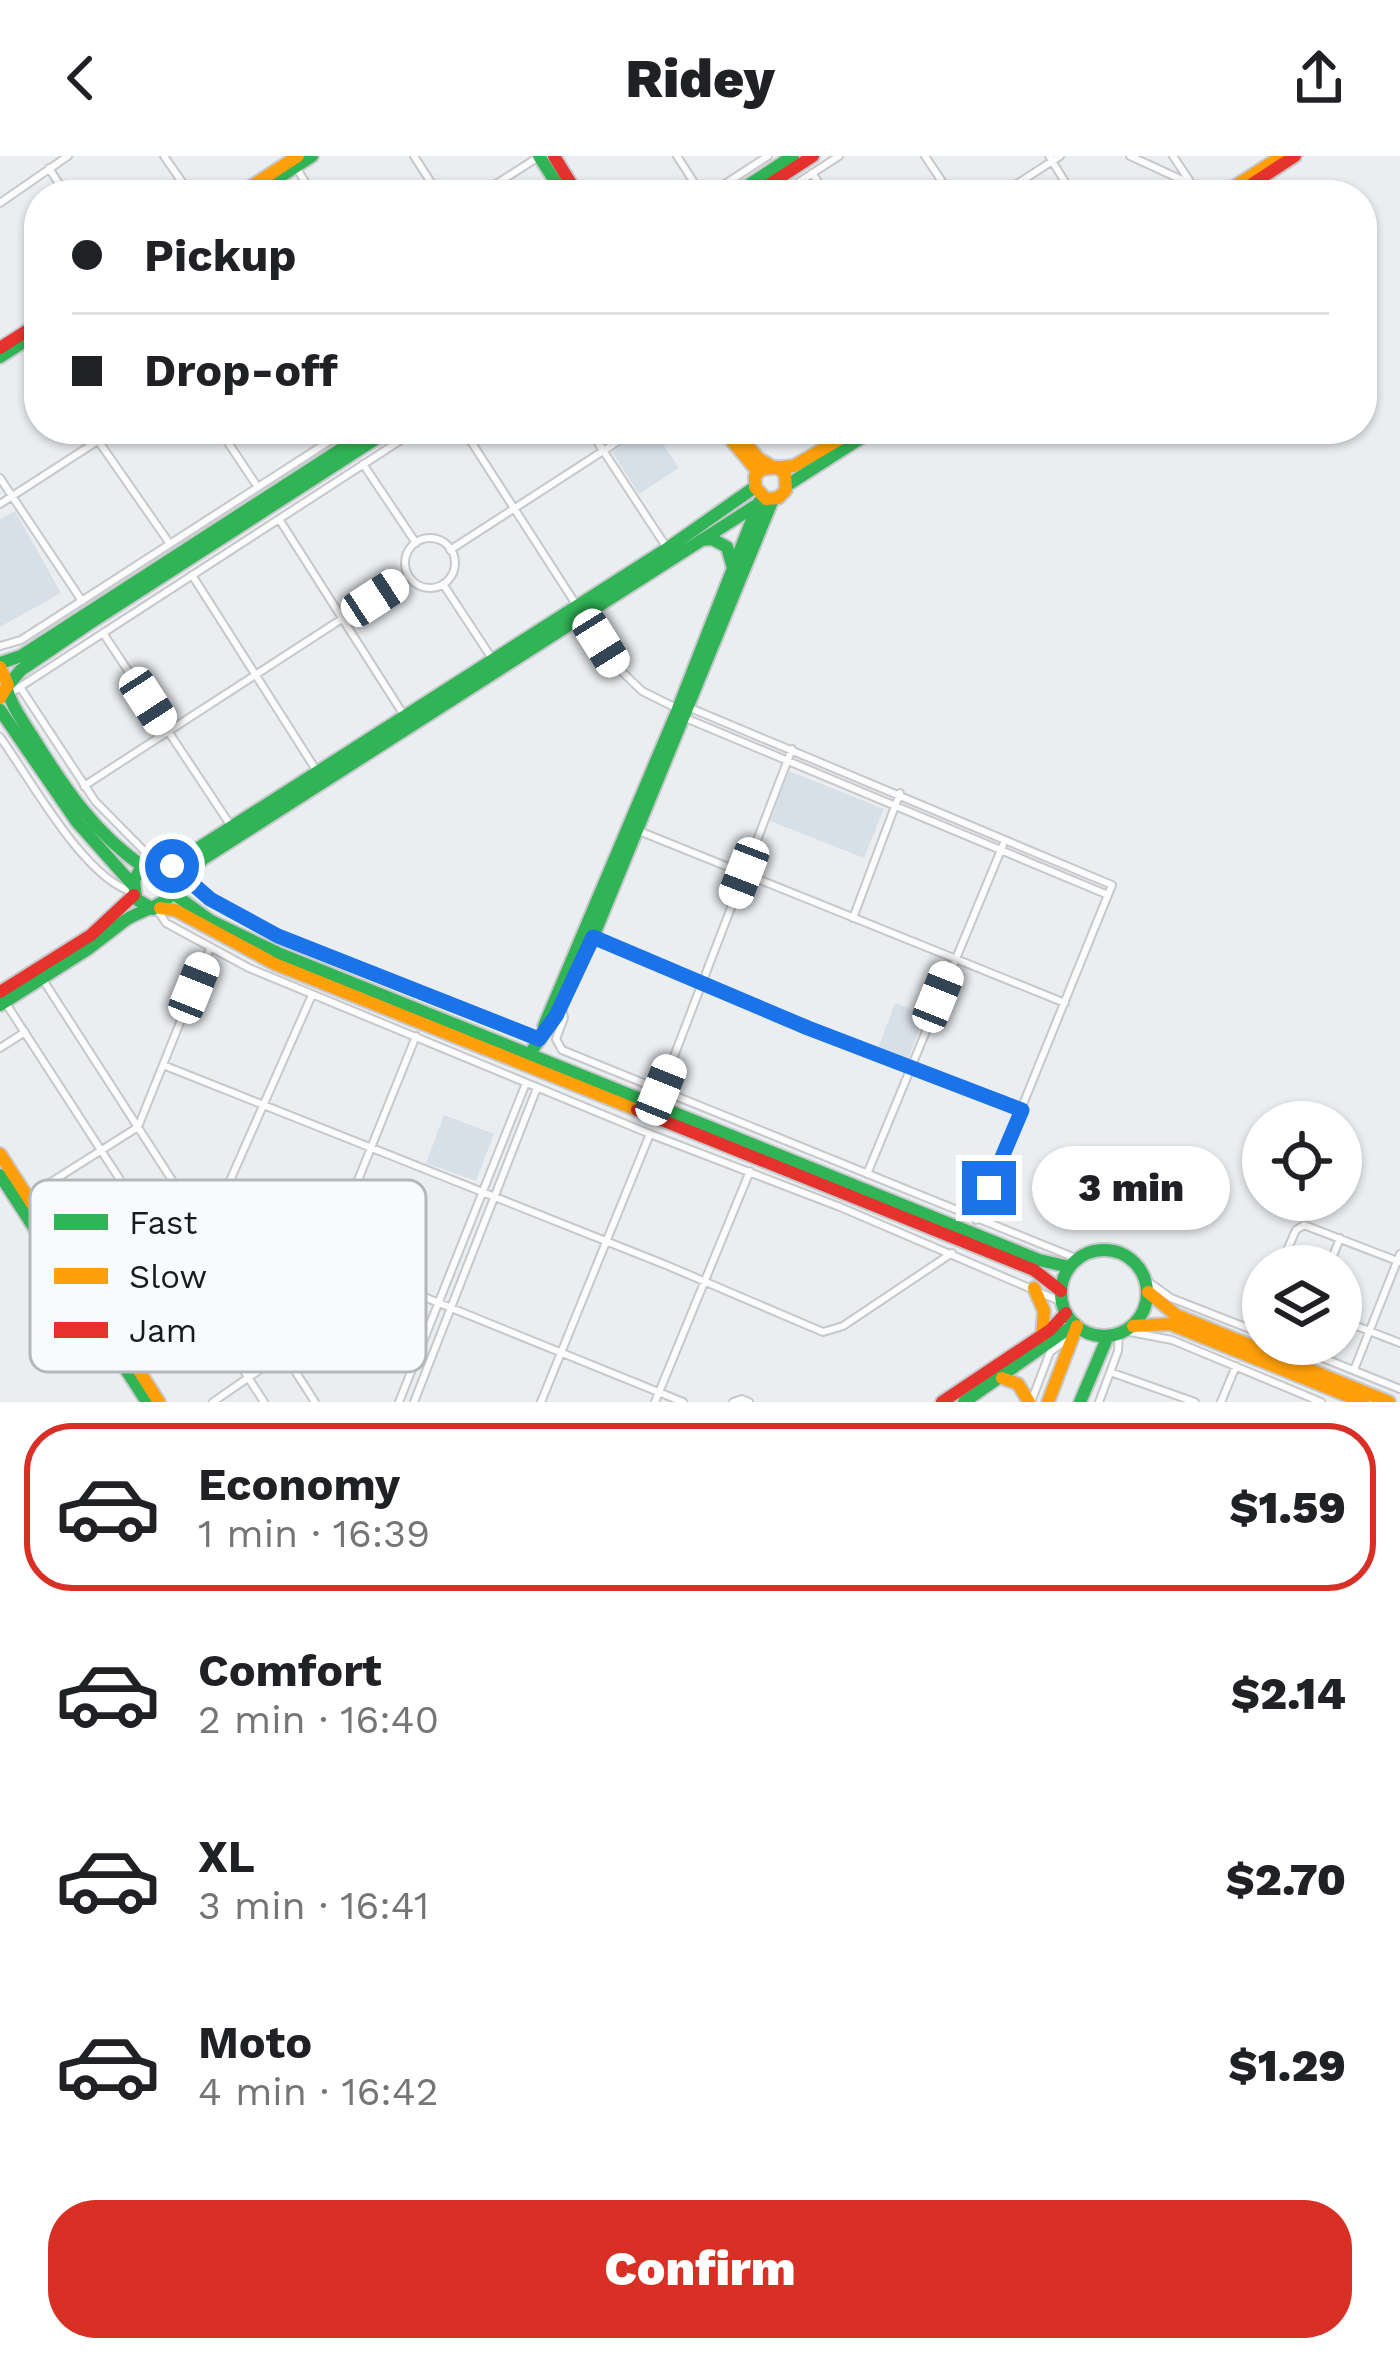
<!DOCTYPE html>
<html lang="en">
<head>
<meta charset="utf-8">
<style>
  :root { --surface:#fff; --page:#f6f6f6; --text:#202124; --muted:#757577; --line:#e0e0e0; --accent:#d93025 }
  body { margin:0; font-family:"Work Sans",sans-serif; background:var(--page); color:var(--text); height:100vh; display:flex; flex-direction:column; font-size:45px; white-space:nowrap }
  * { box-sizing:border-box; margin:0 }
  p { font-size:39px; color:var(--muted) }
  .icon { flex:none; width:66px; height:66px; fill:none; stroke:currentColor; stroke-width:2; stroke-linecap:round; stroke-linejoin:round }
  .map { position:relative; height:1246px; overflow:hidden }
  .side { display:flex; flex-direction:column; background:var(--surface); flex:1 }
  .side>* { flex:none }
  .banner { position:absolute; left:24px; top:24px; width:1353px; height:264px; border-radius:48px; box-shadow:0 3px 9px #0004; display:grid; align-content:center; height:264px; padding:0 48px; background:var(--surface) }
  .buttons { position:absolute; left:1242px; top:945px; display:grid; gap:24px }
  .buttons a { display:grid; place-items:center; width:120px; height:120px; border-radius:50%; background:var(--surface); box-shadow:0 3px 9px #0004; font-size:60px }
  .end { position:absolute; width:54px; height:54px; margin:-27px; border:15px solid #1a73e8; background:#fff; box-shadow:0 0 0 6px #fff }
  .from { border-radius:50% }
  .bubble { position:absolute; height:84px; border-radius:42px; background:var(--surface); box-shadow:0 3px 9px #0004; font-size:39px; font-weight:800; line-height:84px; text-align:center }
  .car { position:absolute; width:36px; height:72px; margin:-36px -18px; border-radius:15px; box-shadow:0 0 9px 3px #0007; background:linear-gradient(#fff 24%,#345 0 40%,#fff 0 76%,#345 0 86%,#fff 0) }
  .banner b { display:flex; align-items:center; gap:42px; height:114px; font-size:45px }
  .banner b+b { border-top:3px solid var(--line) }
  .banner i { width:30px; height:30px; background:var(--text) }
  ul { padding:21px 0 0; list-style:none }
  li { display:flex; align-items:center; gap:36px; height:168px; margin:0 24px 18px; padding:0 24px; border:6px solid transparent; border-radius:48px }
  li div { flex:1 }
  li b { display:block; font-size:45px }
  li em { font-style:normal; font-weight:800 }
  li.active { border-color:var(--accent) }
  li>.icon { width:108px; height:108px; stroke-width:1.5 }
  .action { display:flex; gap:24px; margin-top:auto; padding:24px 48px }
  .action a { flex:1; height:138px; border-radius:48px; background:var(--accent); color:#fff; font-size:48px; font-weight:800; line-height:138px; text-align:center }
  header { display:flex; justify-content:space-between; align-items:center; height:156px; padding:0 48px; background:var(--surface); font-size:54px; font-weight:800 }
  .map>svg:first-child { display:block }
  .built { fill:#d8e0e7 }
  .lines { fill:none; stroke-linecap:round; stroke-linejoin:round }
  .street-casing { stroke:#c6c8cb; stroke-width:10 }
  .fast-casing { stroke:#c6c8cb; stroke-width:16 }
  .slow-casing { stroke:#c6c8cb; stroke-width:16 }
  .jam-casing { stroke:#c6c8cb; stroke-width:16 }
  .street { stroke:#fcfcfd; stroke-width:6 }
  .fast { stroke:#30b455; stroke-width:12 }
  .slow { stroke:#ff9f0a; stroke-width:12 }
  .jam { stroke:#e5322d; stroke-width:12 }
  .route { stroke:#1a73e8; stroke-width:15 }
  .key { fill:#f8fbfe; stroke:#b5b8ba; stroke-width:3 }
  .key-label { font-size:33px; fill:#181a1c }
</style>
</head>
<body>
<header><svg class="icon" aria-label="back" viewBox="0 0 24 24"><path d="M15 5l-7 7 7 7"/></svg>Ridey<svg class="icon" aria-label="share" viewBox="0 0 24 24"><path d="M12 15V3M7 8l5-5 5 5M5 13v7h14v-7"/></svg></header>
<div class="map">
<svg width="1400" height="1246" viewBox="0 0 1400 1246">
  <rect width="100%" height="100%" fill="#ebeef1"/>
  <!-- built -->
  <path class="built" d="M649,273H653L679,312L639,338L612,296Z
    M15,355L61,437L0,471V363Z
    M789,615L884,653L864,702L770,665Z
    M895,847L925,859L908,903L878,892Z
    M444,959L494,978L476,1025L426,1007Z"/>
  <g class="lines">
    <!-- street casing -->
    <g class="street-casing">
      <path id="street" d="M164,0L191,39
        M414,0L439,39
        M677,0L702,39
        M925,0L951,39
        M1049,0L1073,39
        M1130,0L1191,28L1205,39
        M1173,0L1191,27
        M296,11L313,39
        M49,12L66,39
        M812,17L827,39
        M479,39L540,0
        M708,39L768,0
        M779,39L839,0
        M1000,39L1060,0
        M0,47L68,0
        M90,273L170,388
        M219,273L257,330
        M463,273L615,509L642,535L678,553
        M589,273L667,392
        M363,308L416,387
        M0,322L82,445
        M0,348L116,273
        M279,363L405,561
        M405 407a25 25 0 1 1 50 0a25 25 0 1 1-50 0Z
        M450,394L637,273
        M192,419L318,617
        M443,428L493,504
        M103,477L233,673
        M0,490L21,484L348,273
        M20,531L95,645L160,711
        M6,540L418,273
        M0,581C30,622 84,723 133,736
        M84,630L408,420
        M634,673L1065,847
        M172,710L210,743L278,780L540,883
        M156,752L166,767L249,812L650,978L840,1051L1062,1146
        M853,762L900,637
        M586,777L808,872L1021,954
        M36,813L315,1246
        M5,846L264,1246
        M562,852L564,862L556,883L562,894L1078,1103
        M0,892L25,876
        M163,909L666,1109L823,1176L843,1170L952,1097
        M661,934L792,593
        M867,1018L1003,689
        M18,1047L138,971L210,792
        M217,1057L683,1246
        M976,1064L1112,729L688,551L678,553L683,561L1108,739
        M1280,1110L1296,1074L1304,1069L1400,1106
        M1329,1110L1340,1082
        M1146,1124L1171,1142L1263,1178
        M102,1158L174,1106L213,1063L312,839
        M1341,1164L1400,1187
        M1125,1175L1172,1184L1321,1246
        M1255,1175L1263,1153
        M1288,1188L1400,1233
        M1354,1214L1400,1098
        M1110,1216L1195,1246
        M213,1246L290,1193L416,880
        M399,1246L526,927
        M414,1246L537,932
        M541,1246L650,978
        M655,1246L750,1015
        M733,1246L742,1243L749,1246
        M1031,1246L1050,1196L1073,1179
        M1099,1246L1118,1195L1119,1177
        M1221,1246L1236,1210"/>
    </g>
    <!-- fast casing -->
    <g class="fast-casing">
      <path id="fast" d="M539,0L564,39
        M252,39L312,0
        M733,39L793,0
        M0,201L39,176
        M789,328L875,273
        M701,384L712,383L727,391L733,412
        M0,507L21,500L372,273
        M8,529L21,514L90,467L391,273
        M7,533C12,551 24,567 34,583C65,633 96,679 145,712
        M0,554L77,666L133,729
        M164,714L668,392L755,331
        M175,732L203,703L766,343
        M174,738L211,765L278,797L1039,1104L1070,1111
        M0,849L88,793L127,763C145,753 163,750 176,734L173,723L152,712L140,714L134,724L136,743L153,753
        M544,870L676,558L759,346
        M529,899L556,859L593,781L773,343
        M0,1019L147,1246
        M1061 1137a43 43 0 1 1 86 0a43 43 0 1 1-86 0Z
        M964,1246L1075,1168
        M1080,1246L1108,1180"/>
    </g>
    <!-- slow casing -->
    <g class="slow-casing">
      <path id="slow" d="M238,39L298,0
        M1221,39L1282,0
        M722,273L758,316
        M734,273L759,303L771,310
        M777,311L785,318L786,334L778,342L766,343L755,331V320L762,313L794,310L857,273
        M0,511L8,529L0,542
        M160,752L175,754L275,808L637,954
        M0,998L159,1246
        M1034,1132L1044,1155L1042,1180
        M1148,1136L1176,1159L1389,1246
        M1133,1170L1170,1168L1363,1246
        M1002,1222L1018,1228L1029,1246
        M1048,1246L1077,1170"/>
    </g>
    <!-- jam casing -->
    <g class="jam-casing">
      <path id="jam" d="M554,0L578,39
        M753,39L813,0
        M1235,39L1295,0
        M0,192L39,167
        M0,836L91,779L134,739
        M637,954L1034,1114L1061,1135
        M942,1246L1050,1174L1066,1157"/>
    </g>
    <!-- street -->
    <use href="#street" class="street"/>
    <!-- fast -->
    <use href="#fast" class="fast"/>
    <!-- slow -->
    <use href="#slow" class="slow"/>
    <!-- jam -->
    <use href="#jam" class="jam"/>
  </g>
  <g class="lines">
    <!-- route -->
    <path class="route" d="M172,710L210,743L278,780L539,883L556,860L593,781L808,872L1022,954L989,1032"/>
  </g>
  <!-- legend -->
  <rect x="30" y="1024" width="396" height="192" rx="18" class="key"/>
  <rect x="54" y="1058" width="54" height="16" fill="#30b455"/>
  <rect x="54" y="1112" width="54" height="16" fill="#ff9f0a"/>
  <rect x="54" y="1166" width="54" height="16" fill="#e5322d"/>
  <g class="key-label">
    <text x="129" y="1078">Fast</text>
    <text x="129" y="1132">Slow</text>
    <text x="129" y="1186">Jam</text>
  </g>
</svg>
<div class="buttons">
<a><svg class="icon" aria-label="locate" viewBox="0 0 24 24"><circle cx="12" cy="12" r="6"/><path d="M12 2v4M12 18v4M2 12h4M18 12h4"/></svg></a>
<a><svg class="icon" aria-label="layers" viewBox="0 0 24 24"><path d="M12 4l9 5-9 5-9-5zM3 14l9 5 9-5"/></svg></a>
</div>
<i class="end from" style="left:172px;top:710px"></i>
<i class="end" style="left:989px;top:1032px"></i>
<div class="bubble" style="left:1032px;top:990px;width:198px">3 min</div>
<i class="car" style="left:375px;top:442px;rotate:57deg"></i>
<i class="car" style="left:601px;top:487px;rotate:148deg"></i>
<i class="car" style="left:148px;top:545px;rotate:147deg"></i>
<i class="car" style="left:744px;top:717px;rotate:201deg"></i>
<i class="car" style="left:194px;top:832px;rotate:22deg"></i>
<i class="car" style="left:938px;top:841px;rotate:22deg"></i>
<i class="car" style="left:661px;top:934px;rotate:22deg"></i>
<div class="banner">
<b><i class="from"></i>Pickup</b>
<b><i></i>Drop-off</b>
</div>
</div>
<section class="side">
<ul>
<li class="active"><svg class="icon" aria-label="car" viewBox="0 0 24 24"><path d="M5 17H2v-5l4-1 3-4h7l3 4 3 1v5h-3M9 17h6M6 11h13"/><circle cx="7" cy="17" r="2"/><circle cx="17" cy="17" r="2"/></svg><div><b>Economy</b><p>1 min · 16:39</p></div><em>$1.59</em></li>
<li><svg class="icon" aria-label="car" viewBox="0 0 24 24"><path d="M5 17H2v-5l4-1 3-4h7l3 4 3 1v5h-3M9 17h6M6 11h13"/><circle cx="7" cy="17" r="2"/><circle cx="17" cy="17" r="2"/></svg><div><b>Comfort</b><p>2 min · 16:40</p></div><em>$2.14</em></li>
<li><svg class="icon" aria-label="car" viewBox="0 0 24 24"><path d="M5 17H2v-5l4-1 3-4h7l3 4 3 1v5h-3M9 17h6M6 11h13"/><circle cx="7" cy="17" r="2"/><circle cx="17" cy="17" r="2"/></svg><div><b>XL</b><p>3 min · 16:41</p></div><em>$2.70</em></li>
<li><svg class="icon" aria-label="car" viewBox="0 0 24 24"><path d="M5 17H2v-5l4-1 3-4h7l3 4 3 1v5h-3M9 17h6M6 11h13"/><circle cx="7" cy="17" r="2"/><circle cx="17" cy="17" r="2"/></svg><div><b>Moto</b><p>4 min · 16:42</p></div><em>$1.29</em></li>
</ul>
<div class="action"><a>Confirm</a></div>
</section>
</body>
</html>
